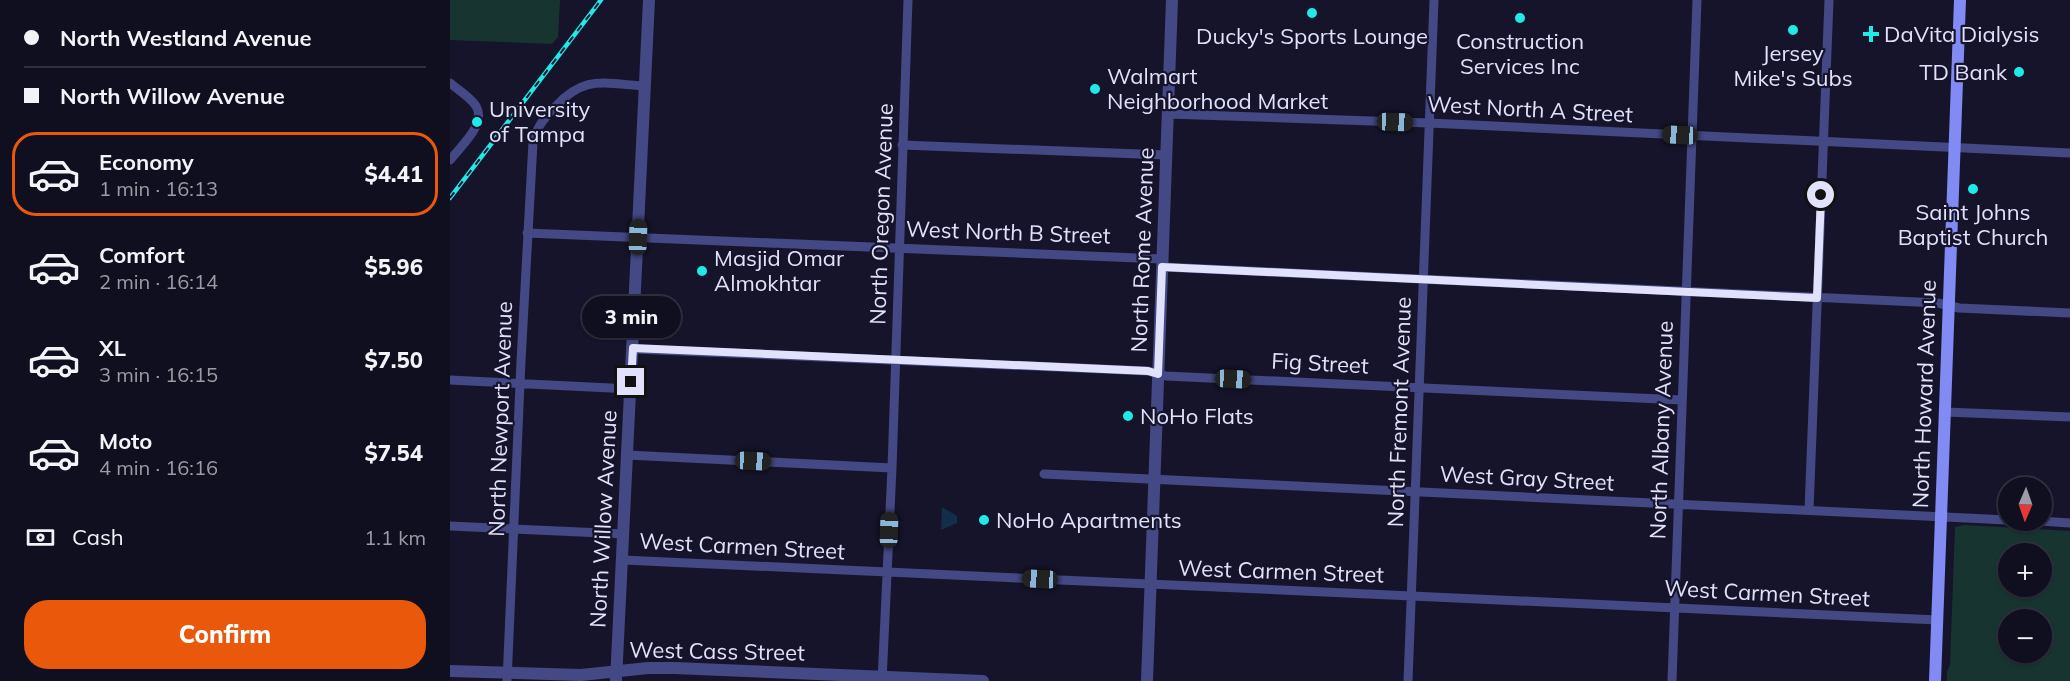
<!DOCTYPE html>
<html lang="en">
<head>
<meta charset="utf-8">
<style>
  :root { --surface:#100f20; --page:#1e1d2d; --text:#f1f3f6; --muted:#9c9ca5; --line:#302f3e; --accent:#ea580c }
  body { margin:0; font-family:Mulish,sans-serif; background:var(--page); color:var(--text); height:100vh; display:flex; flex-direction:column; font-size:22px; white-space:nowrap }
  * { box-sizing:border-box; margin:0 }
  p { font-size:20px; color:var(--muted) }
  .icon { flex:none; width:33px; height:33px; fill:none; stroke:currentColor; stroke-width:2; stroke-linecap:round; stroke-linejoin:round }
  .map { position:relative; flex:1; overflow:hidden }
  .sheet { display:flex; flex-direction:column; background:var(--surface); width:450px }
  .sheet>* { flex:none }
  .hud { display:grid; align-content:center; height:132px; padding:0 24px; background:var(--surface) }
  .needle { width:39px; rotate:182deg }
  .buttons { position:absolute; left:1548px; top:477px; display:grid; gap:12px }
  .buttons a { display:grid; place-items:center; width:54px; height:54px; border-radius:50%; background:var(--surface); box-shadow:0 2px 4px #0004,0 0 0 2px var(--line); font-size:30px }
  .end { position:absolute; width:27px; height:27px; margin:-14px; border:8px solid #e1e1fc; background:#111; box-shadow:0 0 0 3px #111 }
  .from { border-radius:50% }
  .bubble { position:absolute; height:42px; border-radius:21px; background:var(--surface); box-shadow:0 2px 4px #0004,0 0 0 2px var(--line); font-size:20px; font-weight:800; line-height:42px; text-align:center }
  .car { position:absolute; width:18px; height:36px; margin:-18px -9px; border-radius:8px; box-shadow:0 0 4px 2px #0007; background:linear-gradient(#222 24%,#8ab4d8 0 40%,#222 0 76%,#8ab4d8 0 86%,#222 0) }
  .hud b { display:flex; align-items:center; gap:21px; height:57px; font-size:22px }
  .hud b+b { border-top:2px solid var(--line) }
  .hud i { width:15px; height:15px; background:var(--text) }
  ul { padding:0; list-style:none }
  li { display:flex; align-items:center; gap:18px; height:84px; margin:0 12px 9px; padding:0 12px; border:3px solid transparent; border-radius:24px }
  li div { flex:1 }
  li b { display:block; font-size:22px }
  li em { font-style:normal; font-weight:800 }
  li.on { border-color:var(--accent) }
  li>.icon { width:54px; height:54px; stroke-width:1.5 }
  .pay { display:flex; align-items:center; gap:15px; height:66px; padding:0 24px; font-size:22px }
  .pay p { margin-inline-start:auto }
  .button { display:flex; gap:12px; margin-top:auto; padding:12px 24px }
  .button a { flex:1; height:69px; border-radius:24px; background:var(--accent); color:#fff; font-size:24px; font-weight:800; line-height:69px; text-align:center }
  main { display:flex; flex:1; min-height:0 }
  .map>svg:first-child { display:block }
  .green { fill:#183430; fill-rule:evenodd }
  .water { fill:#132e4a }
  .lines { fill:none; stroke-linecap:round; stroke-linejoin:round }
  .minor { stroke:#444985; stroke-width:9 }
  .tertiary { stroke:#444985; stroke-width:12 }
  .secondary { stroke:#818bf3; stroke-width:12 }
  .rail-casing { stroke:#1feae8; stroke-width:4.5 }
  .rail { stroke:#16142b; stroke-width:2; stroke-dasharray:7; stroke-linecap:butt }
  .route { stroke:#e1e1fc; stroke-width:8 }
  .poi-dot { fill:#1feae8; stroke:#16142b; stroke-width:2 }
  .labels { text-anchor:middle; stroke-width:4.5; stroke-linejoin:round; paint-order:stroke }
  .poi-label { font-size:22px; fill:#e1e1fc; stroke:#16142b; text-anchor:start }
  .street-label { font-size:22px; fill:#e1e1fc; stroke:#16142b }
</style>
</head>
<body>
<main>
<section class="sheet">
<div class="hud">
<b><i class="from"></i>North Westland Avenue</b>
<b><i></i>North Willow Avenue</b>
</div>
<ul>
<li class="on"><svg class="icon" aria-label="car" viewBox="0 0 24 24"><path d="M5 17H2v-5l4-1 3-4h7l3 4 3 1v5h-3M9 17h6M6 11h13"/><circle cx="7" cy="17" r="2"/><circle cx="17" cy="17" r="2"/></svg><div><b>Economy</b><p>1 min · 16:13</p></div><em>$4.41</em></li>
<li><svg class="icon" aria-label="car" viewBox="0 0 24 24"><path d="M5 17H2v-5l4-1 3-4h7l3 4 3 1v5h-3M9 17h6M6 11h13"/><circle cx="7" cy="17" r="2"/><circle cx="17" cy="17" r="2"/></svg><div><b>Comfort</b><p>2 min · 16:14</p></div><em>$5.96</em></li>
<li><svg class="icon" aria-label="car" viewBox="0 0 24 24"><path d="M5 17H2v-5l4-1 3-4h7l3 4 3 1v5h-3M9 17h6M6 11h13"/><circle cx="7" cy="17" r="2"/><circle cx="17" cy="17" r="2"/></svg><div><b>XL</b><p>3 min · 16:15</p></div><em>$7.50</em></li>
<li><svg class="icon" aria-label="car" viewBox="0 0 24 24"><path d="M5 17H2v-5l4-1 3-4h7l3 4 3 1v5h-3M9 17h6M6 11h13"/><circle cx="7" cy="17" r="2"/><circle cx="17" cy="17" r="2"/></svg><div><b>Moto</b><p>4 min · 16:16</p></div><em>$7.54</em></li>
</ul>
<div class="pay"><svg class="icon" aria-label="cash" viewBox="0 0 24 24"><path d="M3 7h18v10H3z"/><circle cx="12" cy="12" r="2"/></svg>Cash<p>1.1 km</p></div>
<div class="button"><a>Confirm</a></div>
</section>
<div class="map">
<svg width="1620" height="681" viewBox="0 0 1620 681">
  <rect width="100%" height="100%" fill="#16142b"/>
  <!-- green -->
  <path class="green" d="M0,0H110L108,37L102,44L0,40Z
    M1514,525L1620,531V681H1497V672L1500,665L1505,527ZM1558,554H1592V586H1558ZM1558,620H1592V652H1558Z"/>
  <!-- water -->
  <path class="water" d="M492,507L507,516V523L491,530Z"/>
  <g class="lines">
    <!-- minor -->
    <path class="minor" d="M0,83C8,90 20,97 26,106C37,124 10,147 0,160
      M718,114L979,123L1620,153
      M452,145L716,155
      M77,233L712,259
      M712,267L1488,303L1509,308L1620,313
      M183,349L698,371L716,376L1232,400
      M0,380L181,389
      M1495,412L1620,417
      M177,455L442,468
      M594,474L1558,520
      M1359,510L1379,0
      M1576,520L1620,523
      M0,526L174,534
      M173,560L1488,620
      M57,681L71,361L83,142C88,125 93,120 105,107C135,74 154,84 195,86
      M432,681L442,468L458,0
      M958,681L984,0
      M1222,681L1247,0"/>
    <!-- tertiary -->
    <path class="tertiary" d="M0,671L131,675L198,668H225L533,681
      M166,681L199,0
      M697,681L722,0"/>
    <!-- secondary -->
    <path class="secondary" d="M1485,681L1510,0"/>
    <!-- rail casing -->
    <g class="rail-casing">
      <path id="rail" d="M0,198L151,0"/>
    </g>
    <!-- rail -->
    <use href="#rail" class="rail"/>
  </g>
  <g class="lines">
    <!-- route -->
    <path class="route" d="M181,382L183,348L698,371L708,374L712,267L1367,298L1371,195"/>
  </g>
  <!-- markers -->
  <g class="poi-dot">
    <circle cx="862" cy="13" r="6"/>
    <circle cx="1070" cy="18" r="6"/>
    <circle cx="1343" cy="30" r="6"/>
    <path d="M1418 25h6v6h6v6h-6v6h-6v-6h-6v-6h6z"/>
    <circle cx="1569" cy="72" r="6"/>
    <circle cx="645" cy="89" r="6"/>
    <circle cx="27" cy="122" r="6"/>
    <circle cx="1523" cy="189" r="6"/>
    <circle cx="252" cy="271" r="6"/>
    <circle cx="678" cy="416" r="6"/>
    <circle cx="534" cy="520" r="6"/>
  </g>
  <g class="labels">
    <!-- poi labels -->
    <g class="poi-label">
      <text x="1434" y="42">DaVita Dialysis</text>
      <text x="862" y="44" text-anchor="middle">Ducky's Sports Lounge</text>
      <text x="1070" y="49" text-anchor="middle">Construction<tspan x="1070" dy="25">Services Inc</tspan></text>
      <text x="1343" y="61" text-anchor="middle">Jersey<tspan x="1343" dy="25">Mike's Subs</tspan></text>
      <text x="1557" y="80" text-anchor="end">TD Bank</text>
      <text x="657" y="84">Walmart<tspan x="657" dy="25">Neighborhood Market</tspan></text>
      <text x="39" y="117">University<tspan x="39" dy="25">of Tampa</tspan></text>
      <text x="1523" y="220" text-anchor="middle">Saint Johns<tspan x="1523" dy="25">Baptist Church</tspan></text>
      <text x="264" y="266">Masjid Omar<tspan x="264" dy="25">Almokhtar</tspan></text>
      <text x="690" y="424">NoHo Flats</text>
      <text x="546" y="528">NoHo Apartments</text>
    </g>
    <!-- street labels -->
    <g class="street-label">
      <text transform="translate(1080 109) rotate(3)" y="8">West North A Street</text>
      <text transform="translate(431 214) rotate(-88)" y="8">North Oregon Avenue</text>
      <text transform="translate(558 232) rotate(2)" y="8">West North B Street</text>
      <text transform="translate(692 250) rotate(-88)" y="8">North Rome Avenue</text>
      <text transform="translate(870 363) rotate(3)" y="8">Fig Street</text>
      <text transform="translate(1474 394) rotate(-88)" y="8">North Howard Avenue</text>
      <text transform="translate(949 412) rotate(-88)" y="8">North Fremont Avenue</text>
      <text transform="translate(50 419) rotate(-88)" y="8">North Newport Avenue</text>
      <text transform="translate(1211 430) rotate(-88)" y="8">North Albany Avenue</text>
      <text transform="translate(1077 478) rotate(3)" y="8">West Gray Street</text>
      <text transform="translate(153 519) rotate(-87)" y="8">North Willow Avenue</text>
      <text transform="translate(292 546) rotate(3)" y="8">West Carmen Street</text>
      <text transform="translate(831 571) rotate(2)" y="8">West Carmen Street</text>
      <text transform="translate(1317 593) rotate(3)" y="8">West Carmen Street</text>
      <text transform="translate(267 651) rotate(1)" y="8">West Cass Street</text>
    </g>
  </g>
</svg>
<div class="buttons">
<a><svg class="needle" viewBox="-14 -14 28 28"><path d="M0-13l5 13h-10z" fill="#e53935"/><path d="M0 13l5-13h-10z" fill="#9c9ca5"/></svg></a>
<a>+</a>
<a>−</a>
</div>
<i class="end from" style="left:1371px;top:195px"></i>
<i class="end" style="left:181px;top:382px"></i>
<div class="bubble" style="left:132px;top:296px;width:99px">3 min</div>
<i class="car" style="left:945px;top:122px;rotate:92deg"></i>
<i class="car" style="left:1230px;top:135px;rotate:273deg"></i>
<i class="car" style="left:188px;top:237px;rotate:2deg"></i>
<i class="car" style="left:783px;top:379px;rotate:93deg"></i>
<i class="car" style="left:303px;top:461px;rotate:93deg"></i>
<i class="car" style="left:439px;top:530px;rotate:2deg"></i>
<i class="car" style="left:590px;top:579px;rotate:273deg"></i>
</div>
</main>
</body>
</html>
